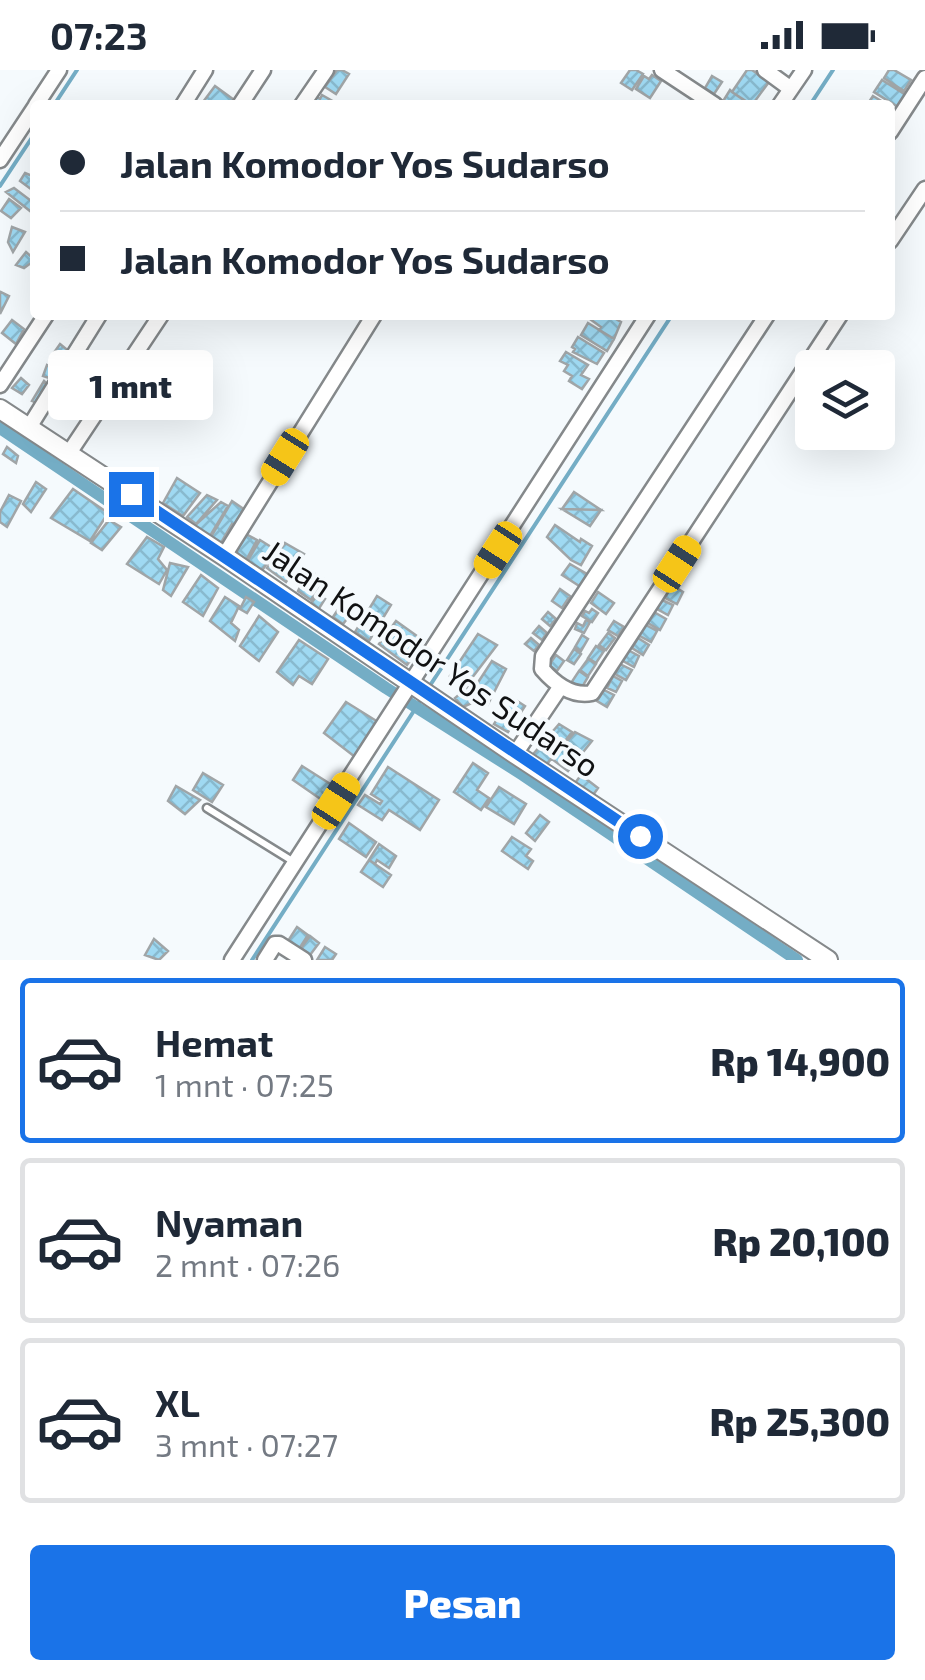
<!DOCTYPE html>
<html lang="id">
<head>
<meta charset="utf-8">
<style>
  :root { --surface:#fff; --page:#f6f6f7; --text:#1f2937; --muted:#747a83; --line:#e0e1e3; --accent:#1a73e8 }
  body { margin:0; font-family:"Exo 2",sans-serif; background:var(--page); color:var(--text); height:100vh; display:flex; flex-direction:column; font-size:38px; white-space:nowrap }
  * { box-sizing:border-box; margin:0 }
  p { font-size:32px; color:var(--muted) }
  .icon { flex:none; width:55px; height:55px; fill:none; stroke:currentColor; stroke-width:2; stroke-linecap:round; stroke-linejoin:round }
  .map { position:relative; height:890px; overflow:hidden }
  .sheet { display:flex; flex-direction:column; background:var(--surface); flex:1 }
  .sheet>* { flex:none }
  .guide { position:absolute; left:30px; top:30px; width:865px; height:220px; border-radius:10px; box-shadow:0 10px 40px #0002; display:grid; align-content:center; height:220px; padding:0 30px; background:var(--surface) }
  .controls { position:absolute; left:795px; top:280px; display:grid; gap:20px }
  .controls a { display:grid; place-items:center; width:100px; height:100px; border-radius:10px; background:var(--surface); box-shadow:0 10px 40px #0002; font-size:50px }
  .end { position:absolute; width:45px; height:45px; margin:-22px; border:12px solid #1a73e8; background:#fff; box-shadow:0 0 0 5px #fff }
  .from { border-radius:50% }
  .bubble { position:absolute; height:70px; border-radius:10px; background:var(--surface); box-shadow:0 10px 40px #0002; font-size:32px; font-weight:800; line-height:70px; text-align:center }
  .car { position:absolute; width:30px; height:60px; margin:-30px -15px; border-radius:12px; box-shadow:0 0 8px 2px #0007; background:linear-gradient(#f5c518 24%,#345 0 40%,#f5c518 0 76%,#345 0 86%,#f5c518 0) }
  .guide b { display:flex; align-items:center; gap:35px; height:95px; font-size:38px }
  .guide b+b { border-top:2px solid var(--line) }
  .guide i { width:25px; height:25px; background:var(--text) }
  ul { padding:18px 0 0; list-style:none }
  li { display:flex; align-items:center; gap:30px; height:165px; margin:0 20px 15px; padding:0 10px; border:5px solid var(--line); border-radius:10px }
  li div { flex:1 }
  li b { display:block; font-size:38px }
  li em { font-style:normal; font-weight:800 }
  li.on { border-color:var(--accent) }
  li>.icon { width:90px; height:90px; stroke-width:1.5 }
  .cta { display:flex; gap:20px; margin-top:auto; padding:20px 30px }
  .cta a { flex:1; height:115px; border-radius:10px; background:var(--accent); color:#fff; font-size:40px; font-weight:800; line-height:115px; text-align:center }
  .status { display:flex; justify-content:space-between; align-items:center; height:70px; padding:0 50px; background:var(--surface); direction:ltr }
  .status svg { height:28px; fill:currentColor }
  .map>svg:first-child { display:block }
  .lines { fill:none; stroke-linecap:round; stroke-linejoin:round }
  .stream { stroke:#74adc5; stroke-width:4 }
  .canal { stroke:#74adc5; stroke-width:12 }
  .building { fill:url(#building-cross-hatch); stroke:#a0a5a7; stroke-width:2.5 }
  .service-casing { stroke:#85898b; stroke-width:11 }
  .minor-casing { stroke:#85898b; stroke-width:19 }
  .tertiary-casing { stroke:#85898b; stroke-width:22 }
  .service { stroke:#fff; stroke-width:6 }
  .minor { stroke:#fff; stroke-width:14 }
  .tertiary { stroke:#fff; stroke-width:18 }
  .route { stroke:#1a73e8; stroke-width:12 }
  .labels { text-anchor:middle; stroke-width:8; stroke-linejoin:round; paint-order:stroke }
  .street-label { font-size:32px; fill:#101112; stroke:#f5fafd }
</style>
</head>
<body>
<div class="status"><b>07:23</b><svg viewBox="0 0 49 12"><path d="M0 12V9h3v3zM5 12V6h3v6zM10 12V3h3v9zM15 12V0h3v12zM26 1h20v11H26zM47 4h2v5h-2z"/></svg></div>
<div class="map">
<svg width="925" height="890" viewBox="0 0 925 890">
  <defs>
    <pattern id="building-cross-hatch" width="8" height="8" patternUnits="userSpaceOnUse" patternTransform="scale(2.5)"><rect width="8" height="8" fill="#9fd9f2"/><path d="M0 0l8 8M0 8l8-8" fill="none" stroke="#88b9ce"/></pattern>
  </defs>
  <rect width="100%" height="100%" fill="#f5fafd"/>
  <g class="lines">
    <!-- stream -->
    <path class="stream" d="M54,35L77,0
      M810,35L833,0
      M0,116L35,63
      M429,617L672,245
      M252,890L421,630"/>
    <!-- canal -->
    <path class="canal" d="M0,358L386,618L523,705L797,890"/>
  </g>
  <!-- building -->
  <path class="building" d="M337,0H342L349,4L336,24L325,17Z
    M630,0H636L643,4L632,20L621,13Z
    M747,0H752L769,12L752,35L732,22Z
    M889,0H894L911,10L904,21L884,8Z
    M652,5L661,11L650,28L636,19L644,6L649,9Z
    M712,6L722,12L714,24L705,18Z
    M882,10L906,25L898,37L874,22Z
    M215,16L237,32L235,35H209L203,32Z
    M730,20L732,22L751,35H725L722,33Z
    M322,25L336,33L334,35H312L317,27L320,29Z
    M873,26L888,35H867Z
    M25,103L35,107V122L20,111Z
    M14,118L34,133L30,141L6,122Z
    M9,129L21,138L11,148L1,141Z
    M12,157L25,162L13,182L8,172Z
    M26,182L35,190L24,198L16,195Z
    M1,222L9,226L0,244V224Z
    M592,245H609L621,252L614,269L599,260L601,257L590,249Z
    M12,250L24,259L16,274L2,263Z
    M588,253L614,269L607,281L581,265Z
    M578,267L604,283L597,294L573,282L575,279L572,277Z
    M60,274L71,283L66,290L53,284Z
    M566,282L588,295L581,305L589,309L582,319L569,311L572,306L564,301L568,295L560,291Z
    M47,295L58,301L52,309L43,306Z
    M21,308L29,315L22,324L12,318Z
    M44,311L50,317L39,334L32,331Z
    M7,377L18,386L16,393L3,384Z
    M177,408L200,423L183,446L163,433Z
    M36,412L46,419L31,442L23,434Z
    M73,419L108,443L90,471L51,448Z
    M574,422L601,440L562,439Z
    M9,425L21,431L7,457L0,452V442Z
    M207,425L217,430L196,454L187,447Z
    M232,431L248,442L239,458L232,454L218,478L208,472Z
    M221,432L228,436L207,471L192,458Z
    M562,439L601,440L590,456Z
    M109,450L121,457L102,480L91,473Z
    M555,455L580,472L581,469L592,476L581,495L571,490L547,467Z
    M244,463L257,470L244,494L231,485Z
    M147,467L164,477L158,489L167,500L159,514L127,494Z
    M260,470L276,480L261,502L247,492Z
    M285,473L304,484L286,512L267,498Z
    M170,493L188,497L171,526L163,520Z
    M570,494L592,507L584,519L562,505Z
    M308,500L324,509L311,530L298,521Z
    M201,505L218,518L203,546L183,532Z
    M672,515L683,522L677,534L665,528Z
    M560,519L570,526L562,538L552,531Z
    M598,522L614,533L606,544L591,533Z
    M318,525L325,529L318,540L311,533Z
    M377,526L391,535L369,571L355,562Z
    M225,527L239,536L231,553L239,560L235,571L210,551Z
    M246,527L254,532L247,543L240,539Z
    M662,530L673,535L668,545L657,539Z
    M339,538L350,545L343,554L333,547Z
    M592,539L598,543L592,552L582,546L585,541L589,543Z
    M548,542L556,549L550,556L542,549Z
    M654,542L666,549L660,560L648,553Z
    M259,546L278,562L259,591L240,576Z
    M586,550L590,552L584,563L575,559L577,553L583,556Z
    M396,551L424,571L407,595L379,574Z
    M614,551L624,557L618,566L608,560Z
    M644,554L657,561L651,572L638,565Z
    M539,556L547,563L542,570L533,563Z
    M608,563L615,568L606,580L599,575Z
    M478,564L497,575L465,617L450,606Z
    M582,565L588,569L581,581L575,577Z
    M531,568L539,575L534,581L525,574Z
    M638,568L649,575L643,585L632,578Z
    M299,570L328,589L312,614L299,606L293,615L277,602Z
    M596,576L604,581L596,593L588,588Z
    M574,579L581,584L574,594L567,590Z
    M628,580L639,586L634,597L623,591Z
    M556,585L564,591L557,601L549,595Z
    M588,589L596,594L588,606L580,600Z
    M492,591L506,599L488,634L475,617Z
    M620,594L632,600L626,610L615,604Z
    M579,601L588,607L581,619L571,613Z
    M613,606L622,611L616,622L607,618Z
    M470,615L481,629L463,637L455,628Z
    M604,620L614,625L607,637L597,631Z
    M511,627L525,636L508,662L494,654Z
    M346,632L383,655L359,690L324,663Z
    M559,654L572,662L544,698L529,689Z
    M575,662L592,671L568,701L552,689Z
    M473,693L488,703L477,720L489,728L481,740L454,722Z
    M302,696L332,715L322,730L293,710Z
    M388,697L439,730L420,760L389,740L382,750L358,735L365,725L380,734L382,731L371,724Z
    M203,703L223,715L212,732L193,720Z
    M581,705L598,718L591,728L573,716Z
    M176,716L200,730L185,744L168,731Z
    M499,717L526,734L514,754L486,737Z
    M540,745L549,752L535,771L526,763Z
    M349,753L376,772L366,787L339,769Z
    M512,767L531,779L526,786L533,791L528,799L502,781Z
    M379,774L396,786L389,798L377,790L375,794L369,790Z
    M369,790L391,805L383,817L361,802Z
    M297,857L308,865L299,879L288,871Z
    M310,866L319,873L310,885L301,878Z
    M154,869L168,881L159,890L145,885Z
    M325,877L336,884L332,890H317Z"/>
  <g class="lines">
    <!-- service casing -->
    <g class="service-casing">
      <path id="service" d="M207,738L294,792"/>
    </g>
    <!-- minor casing -->
    <g class="minor-casing">
      <path id="minor" d="M662,0L715,35
        M765,0L791,19
        M36,35L59,0
        M183,35L205,0
        M240,35L263,0
        M302,35L326,0
        M780,35L804,0
        M890,62L925,8
        M0,90L35,37
        M890,171L925,119
        M767,245L543,586L542,599C555,614 572,627 592,623L840,245
        M0,315L46,245
        M28,359L99,245
        M69,383L161,245
        M224,486L374,245
        M515,684L561,616
        M232,890L648,245
        M265,890L275,874H279L304,890"/>
    </g>
    <!-- tertiary casing -->
    <g class="tertiary-casing">
      <path id="tertiary" d="M0,339L224,486L515,684L828,890"/>
    </g>
    <!-- service -->
    <use href="#service" class="service"/>
    <!-- minor -->
    <use href="#minor" class="minor"/>
    <!-- tertiary -->
    <use href="#tertiary" class="tertiary"/>
  </g>
  <g class="lines">
    <!-- route -->
    <path class="route" d="M131,424L640,766"/>
  </g>
  <g class="labels">
    <!-- street labels -->
    <g class="street-label">
      <text transform="translate(431 589) rotate(34)" y="11">Jalan Komodor Yos Sudarso</text>
    </g>
  </g>
</svg>
<div class="controls">
<a><svg class="icon" aria-label="layers" viewBox="0 0 24 24"><path d="M12 4l9 5-9 5-9-5zM3 14l9 5 9-5"/></svg></a>
</div>
<i class="end from" style="left:640px;top:766px"></i>
<i class="end" style="left:131px;top:424px"></i>
<div class="bubble" style="left:48px;top:280px;width:165px">1 mnt</div>
<i class="car" style="left:285px;top:387px;rotate:212deg"></i>
<i class="car" style="left:498px;top:480px;rotate:213deg"></i>
<i class="car" style="left:677px;top:494px;rotate:33deg"></i>
<i class="car" style="left:336px;top:731px;rotate:33deg"></i>
<div class="guide">
<b><i class="from"></i>Jalan Komodor Yos Sudarso</b>
<b><i></i>Jalan Komodor Yos Sudarso</b>
</div>
</div>
<section class="sheet">
<ul>
<li class="on"><svg class="icon" aria-label="car" viewBox="0 0 24 24"><path d="M5 17H2v-5l4-1 3-4h7l3 4 3 1v5h-3M9 17h6M6 11h13"/><circle cx="7" cy="17" r="2"/><circle cx="17" cy="17" r="2"/></svg><div><b>Hemat</b><p>1 mnt · 07:25</p></div><em>Rp 14,900</em></li>
<li><svg class="icon" aria-label="car" viewBox="0 0 24 24"><path d="M5 17H2v-5l4-1 3-4h7l3 4 3 1v5h-3M9 17h6M6 11h13"/><circle cx="7" cy="17" r="2"/><circle cx="17" cy="17" r="2"/></svg><div><b>Nyaman</b><p>2 mnt · 07:26</p></div><em>Rp 20,100</em></li>
<li><svg class="icon" aria-label="car" viewBox="0 0 24 24"><path d="M5 17H2v-5l4-1 3-4h7l3 4 3 1v5h-3M9 17h6M6 11h13"/><circle cx="7" cy="17" r="2"/><circle cx="17" cy="17" r="2"/></svg><div><b>XL</b><p>3 mnt · 07:27</p></div><em>Rp 25,300</em></li>
</ul>
<div class="cta"><a>Pesan</a></div>
</section>
</body>
</html>
